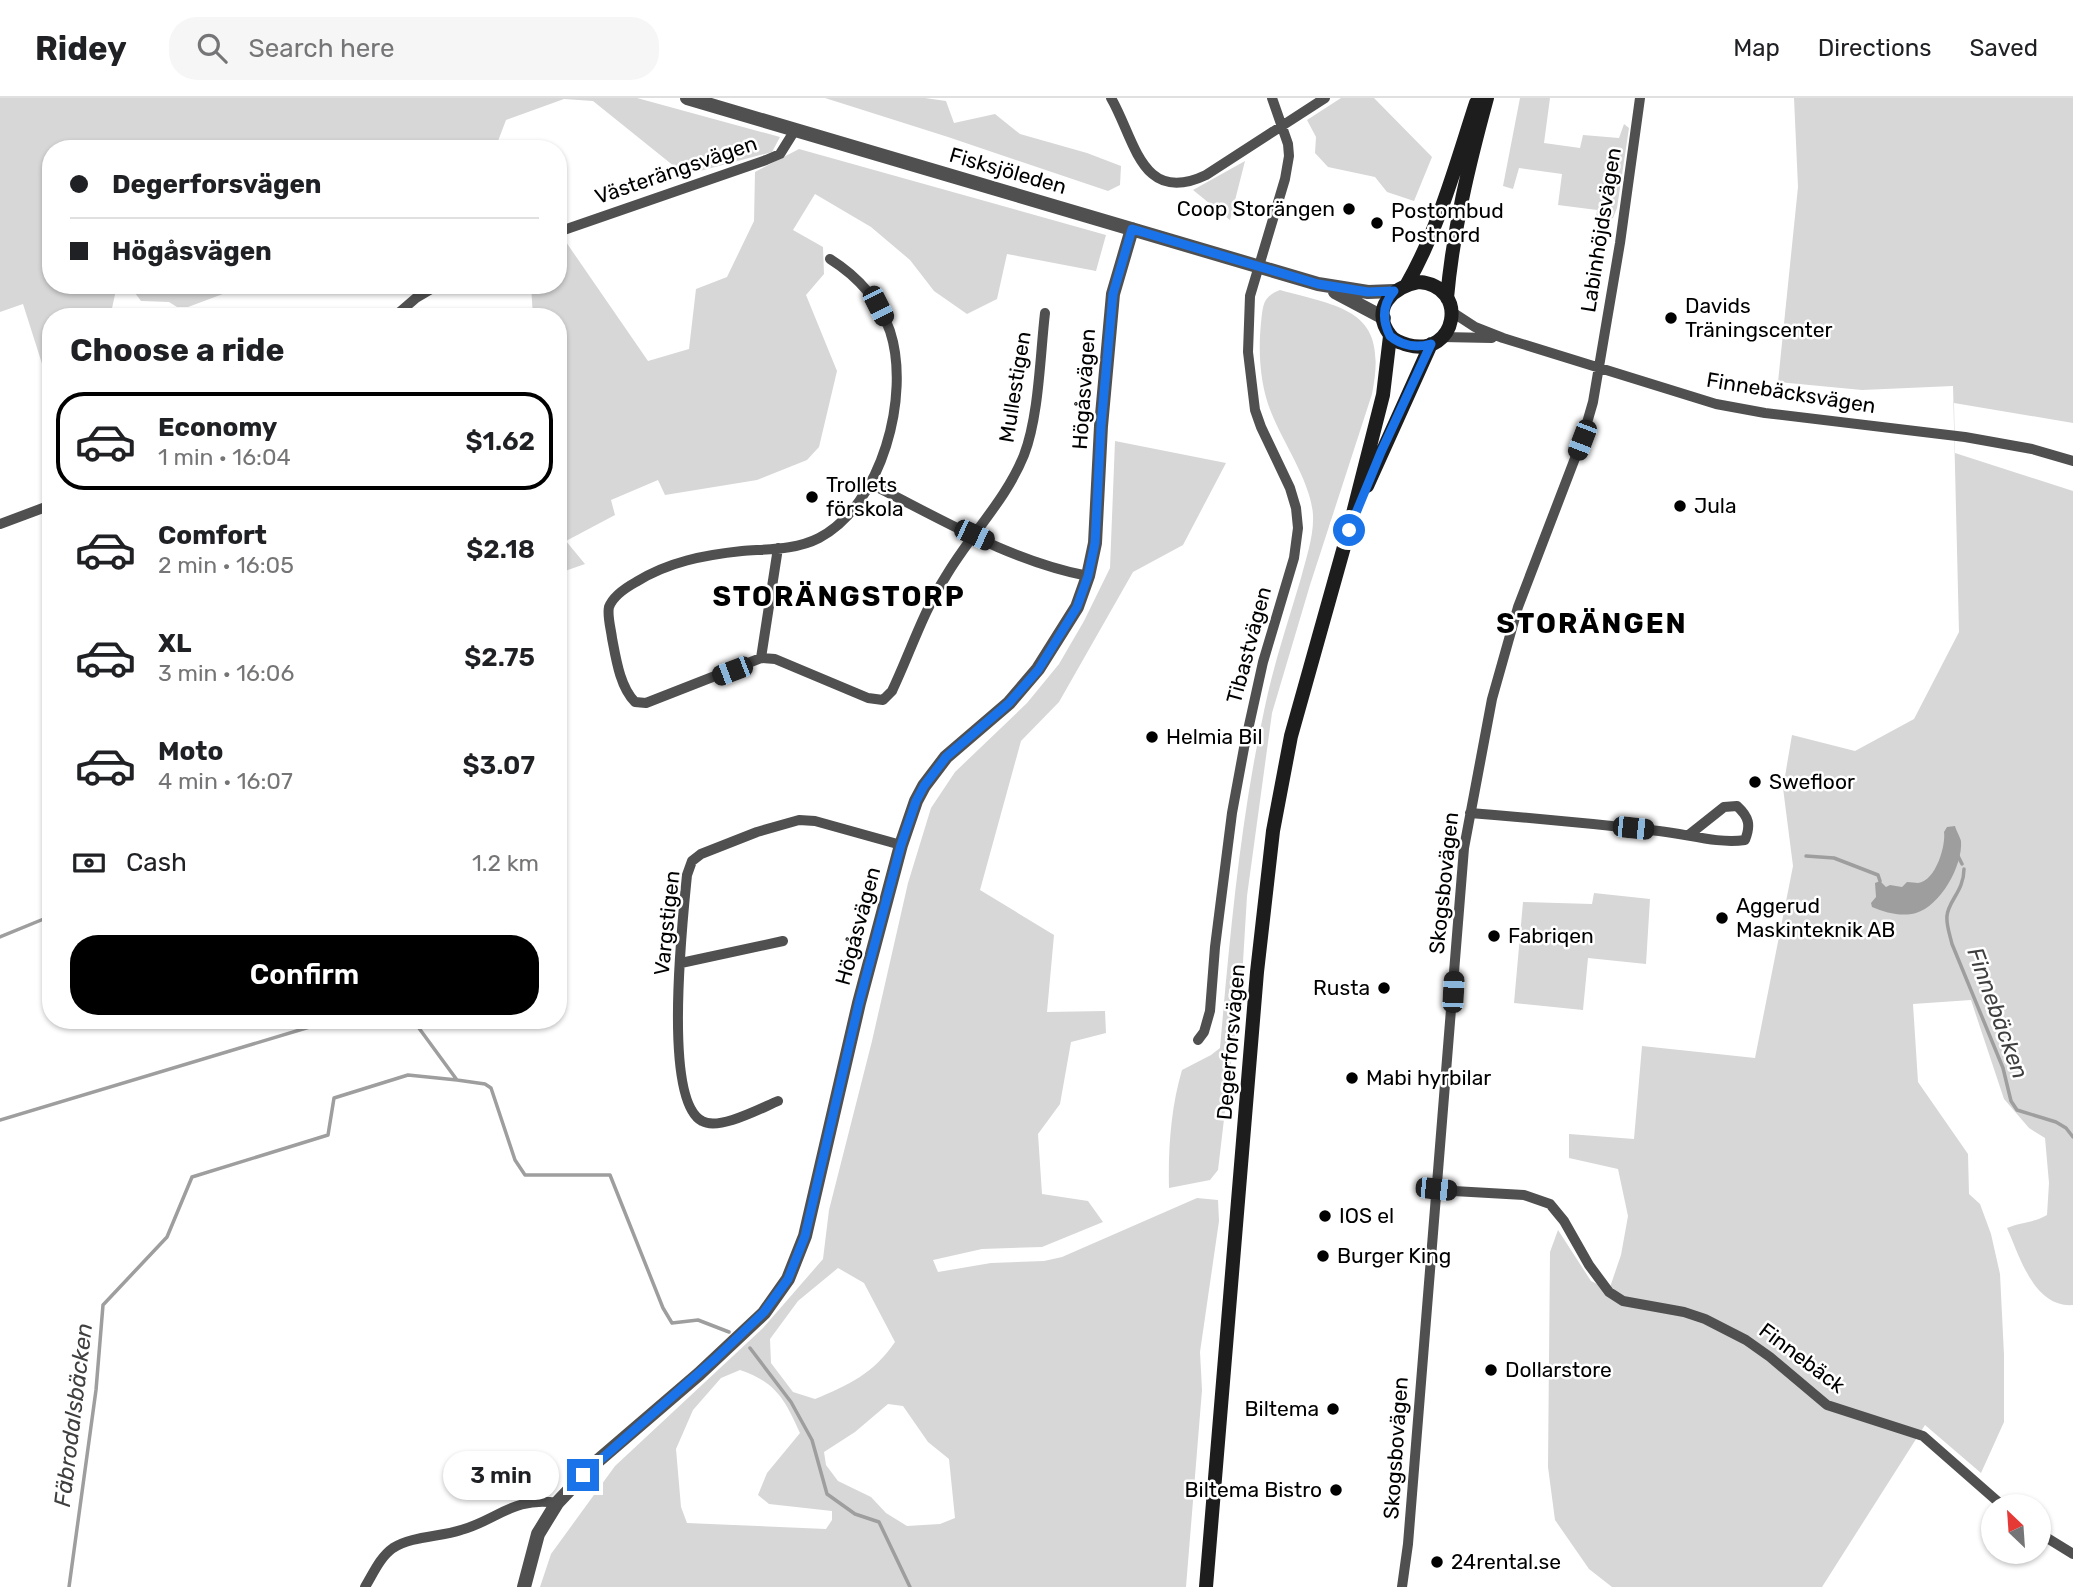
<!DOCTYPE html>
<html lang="en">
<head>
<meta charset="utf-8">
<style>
  :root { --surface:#fff; --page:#f6f6f6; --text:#202124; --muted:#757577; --line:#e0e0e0; --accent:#000 }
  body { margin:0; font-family:Rubik,sans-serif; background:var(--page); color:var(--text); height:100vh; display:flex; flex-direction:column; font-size:26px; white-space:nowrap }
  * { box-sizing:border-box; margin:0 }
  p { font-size:23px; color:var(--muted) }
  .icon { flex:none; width:38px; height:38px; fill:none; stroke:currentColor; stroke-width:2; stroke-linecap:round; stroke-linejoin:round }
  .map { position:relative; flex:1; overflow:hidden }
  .details { position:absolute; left:42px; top:210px; width:525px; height:721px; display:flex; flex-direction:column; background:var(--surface); border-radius:28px; box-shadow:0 2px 5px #0004 }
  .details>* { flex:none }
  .banner { position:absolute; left:42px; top:42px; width:525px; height:154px; border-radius:28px; box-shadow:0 2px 5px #0004; display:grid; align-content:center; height:154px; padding:0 28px; background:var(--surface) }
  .needle { width:46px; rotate:335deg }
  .controls { position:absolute; left:1981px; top:1396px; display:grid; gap:14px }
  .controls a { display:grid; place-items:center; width:70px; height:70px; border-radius:50%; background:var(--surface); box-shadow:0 2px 5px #0004; font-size:35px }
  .end { position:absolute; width:32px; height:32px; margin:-16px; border:9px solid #1a73e8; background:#fff; box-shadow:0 0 0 4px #fff }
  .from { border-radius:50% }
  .bubble { position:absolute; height:49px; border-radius:24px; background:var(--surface); box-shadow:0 2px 5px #0004; font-size:23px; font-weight:600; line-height:49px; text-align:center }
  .car { position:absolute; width:21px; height:42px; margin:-21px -10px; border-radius:9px; box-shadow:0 0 5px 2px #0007; background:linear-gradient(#222 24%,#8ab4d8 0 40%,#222 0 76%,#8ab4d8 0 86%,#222 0) }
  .banner b { display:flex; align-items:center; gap:24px; height:66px; font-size:26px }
  .banner b+b { border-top:2px solid var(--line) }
  .banner i { width:18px; height:18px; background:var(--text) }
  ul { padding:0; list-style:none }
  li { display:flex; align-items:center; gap:21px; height:98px; margin:0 14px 10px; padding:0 14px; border:4px solid transparent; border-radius:28px }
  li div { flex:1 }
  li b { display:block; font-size:26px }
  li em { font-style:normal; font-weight:600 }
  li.current { border-color:var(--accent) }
  li>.icon { width:63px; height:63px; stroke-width:1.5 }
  h2 { padding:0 28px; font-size:32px; line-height:84px }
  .pay { display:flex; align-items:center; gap:18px; height:77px; padding:0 28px; font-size:26px }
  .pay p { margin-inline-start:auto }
  .primary-button { display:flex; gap:14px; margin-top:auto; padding:14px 28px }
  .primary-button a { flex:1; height:80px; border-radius:28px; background:var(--accent); color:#fff; font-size:28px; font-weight:600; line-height:80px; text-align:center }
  header { display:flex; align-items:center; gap:42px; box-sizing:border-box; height:98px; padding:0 35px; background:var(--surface); border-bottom:2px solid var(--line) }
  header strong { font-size:33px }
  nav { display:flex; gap:38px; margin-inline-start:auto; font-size:24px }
  .search { width:490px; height:63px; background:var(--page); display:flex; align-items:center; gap:18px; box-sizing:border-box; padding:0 24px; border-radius:28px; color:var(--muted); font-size:26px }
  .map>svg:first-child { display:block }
  .green { fill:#d7d7d7; fill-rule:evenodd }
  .water { fill:#9e9e9e }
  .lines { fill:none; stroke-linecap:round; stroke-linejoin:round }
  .stream { stroke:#9e9e9e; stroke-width:3.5 }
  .minor { stroke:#505050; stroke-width:10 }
  .tertiary { stroke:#505050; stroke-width:14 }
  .secondary { stroke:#1d1d1d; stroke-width:14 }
  .route { stroke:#1a73e8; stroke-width:9 }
  .poi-dot { fill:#000; stroke:#fff; stroke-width:2.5 }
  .labels { text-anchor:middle; stroke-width:5; stroke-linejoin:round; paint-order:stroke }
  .street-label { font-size:21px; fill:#000; stroke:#fff }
  .poi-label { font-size:21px; fill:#000; stroke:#fff; text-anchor:start }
  .water-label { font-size:23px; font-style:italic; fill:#3f3f3f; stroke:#fff }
  .district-label { font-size:28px; font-weight:bold; letter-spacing:2px; fill:#000; stroke:#fff }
</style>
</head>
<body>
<header>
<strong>Ridey</strong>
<div class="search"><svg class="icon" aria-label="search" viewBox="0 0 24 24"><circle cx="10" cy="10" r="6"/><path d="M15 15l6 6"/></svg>Search here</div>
<nav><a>Map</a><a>Directions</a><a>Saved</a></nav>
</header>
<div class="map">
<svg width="2073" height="1489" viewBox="0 0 2073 1489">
  <rect width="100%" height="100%" fill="#fff"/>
  <!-- green -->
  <path class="green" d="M0,0H637L780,39L772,54L685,77L593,3L564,1L506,22L495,51H51V187H117L111,215L114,219H51V294L23,206L0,214Z
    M825,0H925L946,3L954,25L995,16L1020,36L1087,55L1121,68L1120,87L1108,93L948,39Z
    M1341,0H1374L1432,59L1414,103L1387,94L1375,79L1328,69L1315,55L1316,39L1307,22Z
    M1520,0H1550L1544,45L1580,50L1583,37L1619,40L1624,26L1629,30L1617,110L1613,120L1605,123L1596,121L1597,112L1558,107L1562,76L1519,70L1513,91L1503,88Z
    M1794,0H2073V325L1954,305L1955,355L2073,393V1207C2034,1210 2020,1159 2007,1130C2021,1124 2033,1125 2047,1117L2049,1085L2045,1040L2029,1030L2004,1001L1971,902L1913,906L1918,984L1968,1056L1969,1096L1980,1106L1991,1136L2000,1176L2004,1257V1324L1981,1375L1925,1327L1822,1489H1612L1589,1471L1555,1422L1548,1369L1550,1154L1558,1132L1591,1183L1609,1192L1621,1157L1628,1118L1618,1071L1569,1060V1036L1634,1041L1642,948L1755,960L1793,768L1783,690L1792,637L1855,653L1914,621L1959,534L1953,288L1862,292L1778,284L1798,89Z
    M799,51L1106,137L1096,173L1007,156L997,201L967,216L934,193L910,162L871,129L815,96L793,132L823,149L824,176L806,197L837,273L819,349L807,362L757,382L665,397L658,382L611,402L615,417L566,443L585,466L565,473L558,468V219H533L531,187H558V147L566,144L648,263L689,251L696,191L727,179L754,123L755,74Z
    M1245,63L1230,122L1193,92Z
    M129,187H247L188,209H177L169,204L141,203Z
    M1280,192C1345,210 1389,212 1372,296L1310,487L1272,615L1247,798L1241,897L1229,979L1218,1072L1210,1082L1169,1090C1168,1051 1171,1009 1182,972L1211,957L1220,950C1230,837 1240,724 1264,613C1273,568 1288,524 1301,480C1306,460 1314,438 1313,417C1311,384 1283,345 1271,314C1260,287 1258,254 1261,225C1263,208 1262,199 1280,192Z
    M1115,343L1226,365L1183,447L1133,474L1059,604L1021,643L980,792L1054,837L1047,914L1105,913L1106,935L1071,944L1060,1006L1038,1036L1042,1096L1088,1103L1103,1124L1042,1149L982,1151L933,1162L938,1174L991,1165L1044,1163L1062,1159L1197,1100L1218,1102L1219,1123L1200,1254L1202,1292L1186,1489H540L551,1456L615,1368L763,1230L823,1161L829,1112L872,943L908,785L931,710L955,674L1027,605L1059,566L1084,523L1110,470ZM838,1170L864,1185L895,1244C874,1275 849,1287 815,1301L793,1294L771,1265L770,1241L798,1203ZM740,1272C776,1284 785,1302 800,1335L767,1375L758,1397L769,1406L832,1413V1422L826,1431L687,1425L681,1409L676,1351L693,1312L721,1280ZM888,1306L903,1308L928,1344L949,1361L955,1420L940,1426L907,1428L886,1415L871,1399L838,1383L826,1367L824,1354L855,1334Z
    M1594,795L1650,801L1646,866L1588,860L1583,912L1514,905L1523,804L1592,806Z"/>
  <!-- water -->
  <path class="water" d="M1955,728C1956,732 1960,739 1961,743C1963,768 1940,808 1916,815C1902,819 1886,815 1872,809L1871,805L1876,799L1875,785L1880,783L1886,789L1890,787L1902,789L1907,784C1911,784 1915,785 1918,785C1936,783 1946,747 1944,734L1947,729Z"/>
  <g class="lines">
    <!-- stream -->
    <path class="stream" d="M1806,758L1834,760L1878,777L1880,783
      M1958,758L1962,766
      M1964,771C1964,793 1948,803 1947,818C1946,827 1950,837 1952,846L2003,970L2011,1003L2017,1012L2056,1024L2066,1030L2073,1039
      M0,839L51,818
      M413,922L457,982
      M0,1022L333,922
      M750,1250L791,1304L812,1342L827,1396L855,1416L879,1424L910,1489
      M69,1489L96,1292L103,1207L167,1139L192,1079L328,1037L334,1000L408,977L457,982L485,986L491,990L515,1062L525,1077H610L663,1210L672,1225L698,1222L729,1234"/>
    <!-- minor -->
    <path class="minor" d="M1111,0C1135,41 1141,108 1206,77L1325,0
      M558,134L766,62L780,56L795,32
      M830,161C857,178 879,202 890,233C911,297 882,407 819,440C796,452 767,451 742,453C704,457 668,464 636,484C627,489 613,498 609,509C607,518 611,531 612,540C616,561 620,589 635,604L646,605L761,560L775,561L868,600L883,602L892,593C910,555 923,514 946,478C970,437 1006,402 1024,357C1039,318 1040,258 1045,215
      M1452,214L1475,229L1503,240L1716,306L1765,315L1965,339L2032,351L2073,363
      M394,219L416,200L438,187
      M1442,239L1492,240
      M871,386C941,421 1010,463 1088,478
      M0,426L51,407
      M761,560L778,450
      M1470,715C1533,720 1596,726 1659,733C1688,736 1717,746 1745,742C1751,727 1749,719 1737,708L1724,709L1690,736
      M681,865L783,843
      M1198,942L1204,934L1210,913L1215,849L1232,715L1244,650L1263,564L1294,460L1298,430L1296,410L1290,390L1261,329L1255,312L1248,254L1250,198L1285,81L1289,58L1288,46L1272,0
      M778,1003C761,1010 719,1033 702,1023C662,1002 683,819 687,777L692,763L701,756L757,734L799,722L815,723L901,747
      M1436,1092L1524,1097L1550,1106L1564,1123L1589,1167L1609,1194L1623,1203L1684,1214L1705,1221L1746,1242L1770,1259L1827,1307L1923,1338L2004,1409
      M2039,1435L2073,1456
      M365,1489C373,1476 380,1459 393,1450C412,1438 440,1439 461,1432C497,1422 514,1398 557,1405
      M1402,1489L1408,1446L1464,750L1492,601L1518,509L1582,342L1593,304L1620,145L1640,0"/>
    <!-- tertiary -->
    <path class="tertiary" d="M687,0L1318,186L1368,194L1394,193
      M1335,194L1384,220
      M524,1489L538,1436L557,1405L593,1367L699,1276L764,1215L788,1181L805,1138L859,905L901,747L916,703L924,688L946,659L1009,605L1038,571L1077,509L1088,478L1095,445L1101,328L1113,196L1132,131"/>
    <!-- secondary -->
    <path class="secondary" d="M1419,184C1470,188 1457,260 1408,247C1401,245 1394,243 1390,237C1370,210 1393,189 1419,184Z
      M1407,186C1439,130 1456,66 1476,5
      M1447,200C1453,132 1469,66 1487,0
      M1367,388L1431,246
      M1206,1489L1257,874L1273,733L1291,638L1349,431L1383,297L1390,238"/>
  </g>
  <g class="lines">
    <!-- route -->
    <path class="route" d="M583,1377L715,1261L764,1214L788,1181L805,1138L859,905L901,747L916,703L924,688L946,659L1009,605L1038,572L1077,509L1088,478L1095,445L1101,328L1113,196L1132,131L1318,186L1368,194L1394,193C1382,207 1382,222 1390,238C1402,248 1417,250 1431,246L1381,354L1349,432"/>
  </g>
  <!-- markers -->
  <g class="poi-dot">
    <circle cx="1349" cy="111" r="7"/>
    <circle cx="1377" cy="125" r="7"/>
    <circle cx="1671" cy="220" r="7"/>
    <circle cx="812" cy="399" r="7"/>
    <circle cx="1680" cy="408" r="7"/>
    <circle cx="1152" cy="639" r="7"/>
    <circle cx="1755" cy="684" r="7"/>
    <circle cx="1722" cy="820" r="7"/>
    <circle cx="1494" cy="838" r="7"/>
    <circle cx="1384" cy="890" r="7"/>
    <circle cx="1352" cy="980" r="7"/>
    <circle cx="1325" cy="1118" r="7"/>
    <circle cx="1323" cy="1158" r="7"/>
    <circle cx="1491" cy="1272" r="7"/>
    <circle cx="1333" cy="1311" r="7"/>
    <circle cx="1336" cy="1392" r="7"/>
    <circle cx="1437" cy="1464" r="7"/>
  </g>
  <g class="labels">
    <!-- street labels -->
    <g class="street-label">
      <text transform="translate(676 72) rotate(-19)" y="7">Västerängsvägen</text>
      <text transform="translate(1008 73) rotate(16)" y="7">Fisksjöleden</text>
      <text transform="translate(1601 132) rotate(-81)" y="7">Labinhöjdsvägen</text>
      <text transform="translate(1015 289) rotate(-81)" y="7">Mullestigen</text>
      <text transform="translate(1084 291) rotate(-86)" y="7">Högåsvägen</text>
      <text transform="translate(1791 295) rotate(9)" y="7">Finnebäcksvägen</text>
      <text transform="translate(1249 547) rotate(-75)" y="7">Tibastvägen</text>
      <text transform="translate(1444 785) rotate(-84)" y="7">Skogsbovägen</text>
      <text transform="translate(667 825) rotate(-84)" y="7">Vargstigen</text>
      <text transform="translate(858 828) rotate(-75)" y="7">Högåsvägen</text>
      <text transform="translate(1231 944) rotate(-85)" y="7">Degerforsvägen</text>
      <text transform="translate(1802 1260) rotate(37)" y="7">Finnebäck</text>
      <text transform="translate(1396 1350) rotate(-86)" y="7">Skogsbovägen</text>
    </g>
    <!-- poi labels -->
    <g class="poi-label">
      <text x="1335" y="118" text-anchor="end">Coop Storängen</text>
      <text x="1391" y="120">Postombud<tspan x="1391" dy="24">Postnord</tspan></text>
      <text x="1685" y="215">Davids<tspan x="1685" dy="24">Träningscenter</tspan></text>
      <text x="826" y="394">Trollets<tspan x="826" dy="24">förskola</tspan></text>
      <text x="1694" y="415">Jula</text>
      <text x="1166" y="646">Helmia Bil</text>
      <text x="1769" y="691">Swefloor</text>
      <text x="1736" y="815">Aggerud<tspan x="1736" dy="24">Maskinteknik AB</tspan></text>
      <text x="1508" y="845">Fabriqen</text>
      <text x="1370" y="897" text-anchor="end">Rusta</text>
      <text x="1366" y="987">Mabi hyrbilar</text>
      <text x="1339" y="1125">IOS el</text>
      <text x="1337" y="1165">Burger King</text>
      <text x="1505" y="1279">Dollarstore</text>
      <text x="1319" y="1318" text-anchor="end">Biltema</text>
      <text x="1322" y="1399" text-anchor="end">Biltema Bistro</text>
      <text x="1451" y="1471">24rental.se</text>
    </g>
    <!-- water labels -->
    <g class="water-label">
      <text transform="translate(1998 915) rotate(70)" y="8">Finnebäcken</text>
      <text transform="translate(73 1317) rotate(-83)" y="8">Fäbrodalsbäcken</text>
    </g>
    <!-- district labels -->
    <g class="district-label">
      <text x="839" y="508">STORÄNGSTORP</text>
      <text x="1592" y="535">STORÄNGEN</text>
    </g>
  </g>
</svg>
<div class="controls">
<a><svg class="needle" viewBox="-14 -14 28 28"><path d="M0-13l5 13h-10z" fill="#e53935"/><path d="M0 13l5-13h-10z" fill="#757577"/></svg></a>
</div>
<i class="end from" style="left:1349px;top:432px"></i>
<i class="end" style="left:583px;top:1377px"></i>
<div class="bubble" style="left:443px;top:1353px;width:116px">3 min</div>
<i class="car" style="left:878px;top:208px;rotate:153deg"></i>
<i class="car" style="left:1582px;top:342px;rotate:201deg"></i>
<i class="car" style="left:974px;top:437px;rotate:115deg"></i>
<i class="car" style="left:732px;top:573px;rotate:249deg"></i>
<i class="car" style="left:1633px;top:730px;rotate:96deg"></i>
<i class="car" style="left:1453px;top:894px;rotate:3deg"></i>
<i class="car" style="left:1436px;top:1091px;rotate:96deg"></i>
<div class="banner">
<b><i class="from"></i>Degerforsvägen</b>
<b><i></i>Högåsvägen</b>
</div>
<section class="details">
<h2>Choose a ride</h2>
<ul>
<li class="current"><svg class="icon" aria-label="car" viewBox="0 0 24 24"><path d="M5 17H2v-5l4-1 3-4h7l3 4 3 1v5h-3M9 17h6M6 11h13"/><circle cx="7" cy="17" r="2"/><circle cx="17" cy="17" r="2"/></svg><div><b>Economy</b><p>1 min · 16:04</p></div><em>$1.62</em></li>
<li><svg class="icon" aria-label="car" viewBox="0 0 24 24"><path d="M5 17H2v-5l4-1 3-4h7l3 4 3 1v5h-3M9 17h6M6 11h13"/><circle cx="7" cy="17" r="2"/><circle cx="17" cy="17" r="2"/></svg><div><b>Comfort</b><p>2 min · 16:05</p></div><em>$2.18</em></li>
<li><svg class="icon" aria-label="car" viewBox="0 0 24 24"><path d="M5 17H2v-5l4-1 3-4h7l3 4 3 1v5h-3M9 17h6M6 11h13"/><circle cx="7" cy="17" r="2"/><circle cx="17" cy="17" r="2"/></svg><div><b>XL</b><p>3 min · 16:06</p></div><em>$2.75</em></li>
<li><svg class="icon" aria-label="car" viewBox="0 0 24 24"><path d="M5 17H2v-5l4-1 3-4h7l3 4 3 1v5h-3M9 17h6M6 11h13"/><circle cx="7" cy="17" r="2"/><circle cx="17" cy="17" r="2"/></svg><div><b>Moto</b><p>4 min · 16:07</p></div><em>$3.07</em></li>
</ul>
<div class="pay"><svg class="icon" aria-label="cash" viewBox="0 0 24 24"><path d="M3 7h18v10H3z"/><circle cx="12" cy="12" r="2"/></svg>Cash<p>1.2 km</p></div>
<div class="primary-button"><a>Confirm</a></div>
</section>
</div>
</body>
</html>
